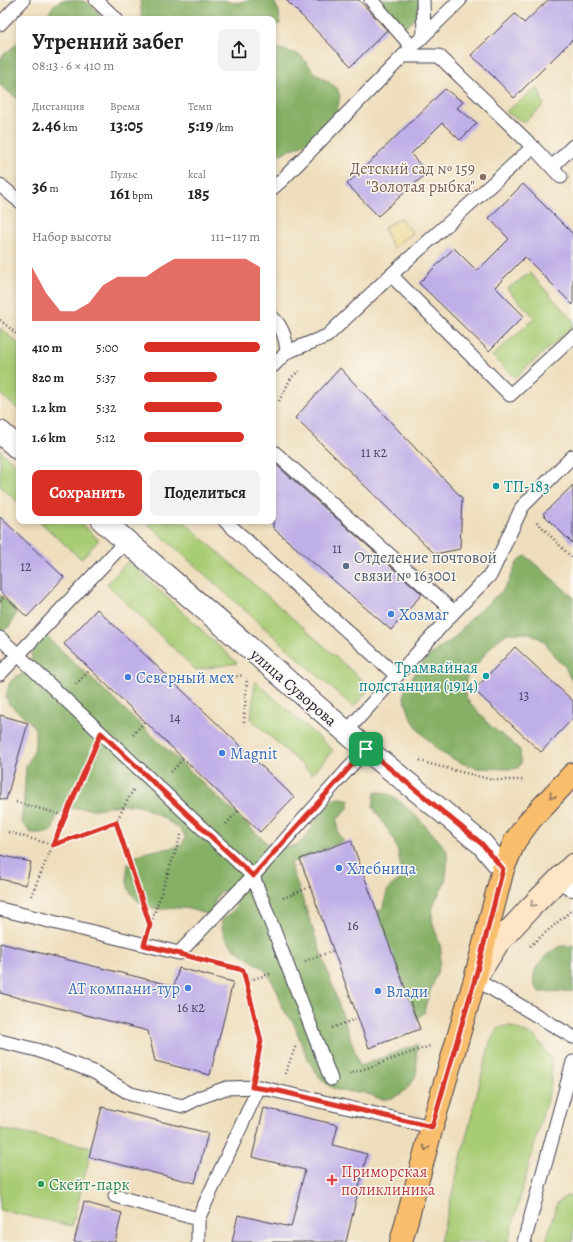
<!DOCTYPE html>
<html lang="ru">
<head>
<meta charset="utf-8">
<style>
	body { margin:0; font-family:Alegreya,serif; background:#f2f2f2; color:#222; height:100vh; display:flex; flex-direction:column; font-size:15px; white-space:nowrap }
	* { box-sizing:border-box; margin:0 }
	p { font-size:13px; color:#767676 }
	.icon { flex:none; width:22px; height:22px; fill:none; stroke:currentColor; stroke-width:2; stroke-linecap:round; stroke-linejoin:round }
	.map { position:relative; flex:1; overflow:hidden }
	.side { position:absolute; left:16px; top:16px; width:260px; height:508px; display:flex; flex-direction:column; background:#fff; border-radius:8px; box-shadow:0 2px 6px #0003 }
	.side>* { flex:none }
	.pin { position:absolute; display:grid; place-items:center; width:34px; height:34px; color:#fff; margin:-17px; border-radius:8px; box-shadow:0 2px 6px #0006 }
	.round { display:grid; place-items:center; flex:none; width:42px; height:42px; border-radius:8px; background:#f2f2f2 }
	.summary { display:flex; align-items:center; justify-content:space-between; height:68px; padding:0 16px }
	h1 { font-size:22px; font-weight:700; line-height:30px }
	.metrics { display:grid; grid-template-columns:repeat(3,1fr); gap:6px; height:68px; padding:4px 16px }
	.metrics div { display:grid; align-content:center }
	.metrics b { font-size:17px; font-weight:700 }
	.metrics small { font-size:11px; font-weight:400 }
	.metrics p { font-size:11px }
	.chart { height:112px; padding:8px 16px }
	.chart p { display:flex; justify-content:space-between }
	.chart svg { width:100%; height:72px; margin-top:4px; fill:#d93025; opacity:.7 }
	.cta { display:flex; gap:8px; margin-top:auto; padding:8px 16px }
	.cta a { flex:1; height:46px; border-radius:8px; background:#d93025; color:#fff; font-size:16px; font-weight:700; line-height:46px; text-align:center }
	.cta a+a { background:#f2f2f2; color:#222 }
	ul { padding:0 16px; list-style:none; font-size:13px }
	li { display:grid; grid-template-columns:64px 48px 1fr; align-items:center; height:30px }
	li i { height:10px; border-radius:5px; background:#d93025 }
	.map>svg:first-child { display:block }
</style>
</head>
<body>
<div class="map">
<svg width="573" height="1242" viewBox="0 0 573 1242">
	<rect width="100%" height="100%" fill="#fbf7ec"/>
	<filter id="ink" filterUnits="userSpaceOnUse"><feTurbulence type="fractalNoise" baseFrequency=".025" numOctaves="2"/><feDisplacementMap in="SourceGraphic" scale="8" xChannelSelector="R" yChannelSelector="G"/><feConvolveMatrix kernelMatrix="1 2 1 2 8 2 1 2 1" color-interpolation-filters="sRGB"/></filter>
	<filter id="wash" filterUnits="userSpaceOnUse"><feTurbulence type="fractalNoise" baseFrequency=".012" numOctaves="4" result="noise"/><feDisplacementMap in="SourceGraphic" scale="16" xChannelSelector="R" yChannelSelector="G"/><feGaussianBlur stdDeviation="0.9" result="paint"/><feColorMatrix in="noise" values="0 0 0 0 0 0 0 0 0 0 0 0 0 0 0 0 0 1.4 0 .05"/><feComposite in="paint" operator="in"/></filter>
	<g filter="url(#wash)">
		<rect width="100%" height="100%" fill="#eedebd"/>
		<!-- green -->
		<g fill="#a8cc75" stroke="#657758">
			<polygon points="538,88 544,105 524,122 505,112"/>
			<polygon points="530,273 573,320 573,326 515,378 492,356 535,318 507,289"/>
			<polygon points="0,328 19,344 19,410 0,394"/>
			<polygon points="0,450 19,468 19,503 0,486"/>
			<polygon points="39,521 78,521 99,540 81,559"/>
			<polygon points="145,521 183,521 371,688 353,707"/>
			<polygon points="128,561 237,663 196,670 107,584"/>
			<polygon points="255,681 333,750 312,774 251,719"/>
			<polygon points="510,1026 536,1037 551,1059 551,1084 508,1242 440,1242 490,1042 498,1027"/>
			<polygon points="0,1129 92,1147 72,1226 0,1210"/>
			<polygon points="568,1195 573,1196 573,1242 546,1242 557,1203"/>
		</g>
		<!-- forest -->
		<g fill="#86b066" stroke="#546950">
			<path d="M63 0C86 0 89 0 103 19H44L55 4Z"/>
			<path d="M140 0H225C235 6 244 0 254 0 260 0 267 0 273 0L279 11 280 24 273 27V19H142Z"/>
			<path d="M372 0H419C419 14 413 26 399 27Z"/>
			<polygon points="19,42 19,100 0,85 0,61 3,55"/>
			<polygon points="273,47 295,53 302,57 314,72 337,88 340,96 337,112 330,125 302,145 280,154 273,151"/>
			<path d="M526 556 573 597V681L569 676 565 666 556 659 544 641 530 633H507L497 641 488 650 466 679C462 700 468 700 480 714 484 719 488 724 493 728 502 736 512 741 520 750L521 763 518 768 513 769 478 768 461 763 440 752 421 733 411 718 404 698V693L408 683 426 659 435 651 453 639 473 616 501 592 508 583 516 564 520 559Z"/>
			<polygon points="0,595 13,607 16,614 10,626 0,632"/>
			<path d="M45 635 268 844C277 846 287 849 296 845 314 836 318 800 340 798 343 798 347 799 349 800L348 808 337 820C337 829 338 835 344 841L290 863 360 1066 418 1044C415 1053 418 1064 416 1074 413 1086 398 1099 385 1099 379 1100 374 1096 368 1094 356 1090 344 1094 333 1088 311 1077 302 1043 293 1022 290 1017 285 1013 282 1007 279 1002 280 998 278 993 277 988 269 977 266 972 262 966 260 967 255 963 239 951 220 943 222 920L234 910 237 902 234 896 228 891H221L216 898 210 915C201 913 192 909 183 908 175 907 166 910 158 909 143 907 127 896 127 880 127 872 126 864 132 859 145 848 167 851 182 845L185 838C183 829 178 828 171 823 154 812 141 803 120 805 112 806 104 808 96 809 84 809 70 806 60 813 55 817 54 824 53 830L46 833H31L21 822 24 798 26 766 34 751 35 744V729L31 723 9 704 6 697 10 682 17 676 32 670C33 663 30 653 33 647 35 643 41 638 45 635Z"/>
			<path d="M375 792C381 792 386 792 392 796 401 800 445 844 447 852 448 855 447 859 447 861 447 870 447 880 442 888 438 896 433 903 432 913 431 928 441 939 441 951 441 973 427 992 424 1013L417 1018 377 920V913L383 907 387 892 391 886 398 881 402 874 398 852 393 838 373 807Z"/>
			<path d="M562 946H573V991L540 992C522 976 546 951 562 946Z"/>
		</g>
		<!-- sand -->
		<polygon fill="#eeda9e" stroke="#887e6c" points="400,218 413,233 393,248 384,228"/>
		<g id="blocks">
			<!-- building -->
			<g fill="#bfafe8">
				<polygon points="286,0 359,0 387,30 351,66"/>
				<polygon points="548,0 573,0 573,39 514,98 491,74 471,55 515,14 524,23"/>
				<polygon points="445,89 463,102 457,108 477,123 460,140 442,123 411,154 427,173 378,216 347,184"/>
				<polygon points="523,184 573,234 573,305 525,257 495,287 524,316 489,351 419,283 454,248 477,271 509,239 489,218"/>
				<polygon points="340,368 462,498 460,549 435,554 295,418"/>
				<polygon points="273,462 422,594 391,630 273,528"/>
				<polygon points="573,485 573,544 543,514"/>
				<polygon points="0,517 64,577 27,617 0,591"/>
				<polygon points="97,609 294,797 260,832 64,644"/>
				<polygon points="515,647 573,701 573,718 541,752 474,690"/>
				<polygon points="0,715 28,723 6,800 0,799"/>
				<polygon points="351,840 420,1029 369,1048 300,859"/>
				<polygon points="0,855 31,862 26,885 0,879"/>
				<polygon points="0,943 174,986 179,968 233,982 210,1075 155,1061 148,1031 0,993"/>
				<polygon points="102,1107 208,1133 195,1183 89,1157"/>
				<polygon points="264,1108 338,1125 333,1145 367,1154 346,1242 232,1242 238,1215 291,1227 305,1170 252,1157"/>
				<polygon points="84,1202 122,1213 115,1242 74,1242"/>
			</g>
		</g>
	</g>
	<g filter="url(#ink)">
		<use href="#blocks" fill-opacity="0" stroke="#413e4e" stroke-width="1"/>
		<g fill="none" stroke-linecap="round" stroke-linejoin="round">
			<!-- lane casing -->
			<g stroke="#413e4e" stroke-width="15">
				<g id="lane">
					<polyline points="96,0 116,19"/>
					<polyline points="371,0 412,47"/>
					<polyline points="423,0 424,35"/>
					<polyline points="0,24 23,0"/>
					<polyline points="403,56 439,56 533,147 561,177"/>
					<polyline points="552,167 573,146"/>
					<polyline points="0,185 19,201"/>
					<polyline points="273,188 282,180 403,56 460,0"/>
					<polyline points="391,275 510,395 573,337"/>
					<path d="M273 318C283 327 286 339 287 352L273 366"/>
					<polyline points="287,352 327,336 391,275 533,147"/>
					<polyline points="273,451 454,612"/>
					<polyline points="225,521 397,676"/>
					<polyline points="0,638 253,876 331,1079"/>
					<polyline points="0,674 126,541"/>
					<polyline points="346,732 454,612 491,574 522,507 573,456"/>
					<polyline points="0,909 179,953 253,876 366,749"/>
					<polyline points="475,979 573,1037"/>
					<polyline points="0,1041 37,1050 94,1072 131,1094 183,1106 201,1097 226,1088 259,1087 432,1127"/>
					<polyline points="115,1196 198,1219 198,1242"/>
					<polyline points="198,1219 259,1087"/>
					<polyline points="524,1242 573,1062"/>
				</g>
			</g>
			<!-- street casing -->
			<g stroke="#413e4e" stroke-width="24">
				<g id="street">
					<polyline points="0,432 19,449"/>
					<polyline points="103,521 366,749 482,844 503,869"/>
					<polyline points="561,877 573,885"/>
				</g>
			</g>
			<!-- secondary casing -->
			<g stroke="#413e4e" stroke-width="24">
				<polyline id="secondary" points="478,975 498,943 529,909 573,865"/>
			</g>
			<!-- primary casing -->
			<g stroke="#413e4e" stroke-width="24">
				<polyline id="primary" points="401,1242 432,1127 475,979 503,869 515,841 531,819 573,774"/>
			</g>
			<!-- path -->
			<g stroke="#413e4e" stroke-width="2.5" stroke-dasharray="1 3" stroke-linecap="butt">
				<polyline points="0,320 19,336"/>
				<polyline points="279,401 291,378 301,369"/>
				<polyline points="537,522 573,559"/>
				<polyline points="0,601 5,596"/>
				<polyline points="201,682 244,675"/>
				<polyline points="76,684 90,670"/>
				<polyline points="244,722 247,678"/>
				<polyline points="133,735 144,722"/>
				<polyline points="420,760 426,763 493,780 525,780"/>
				<polyline points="171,772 183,759"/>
				<polyline points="133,790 116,822 150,925"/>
				<polyline points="16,802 66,816"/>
				<polyline points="226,824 238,811"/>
				<polyline points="8,832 53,845 116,822"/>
				<polyline points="31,896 93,752"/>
				<polyline points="283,898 310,887"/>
				<polyline points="151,923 181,835"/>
				<polyline points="530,946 573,909"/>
				<polyline points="202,959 243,970 261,1041 256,1067"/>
				<polyline points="305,961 333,951"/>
				<polyline points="246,981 270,974"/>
				<polyline points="332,1028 358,1018"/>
				<polyline points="285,1074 296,1045"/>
				<polyline points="349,1074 430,1046"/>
			</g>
			<!-- lane -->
			<use href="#lane" stroke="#fff" stroke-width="13"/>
			<!-- street -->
			<use href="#street" stroke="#fff" stroke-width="22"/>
			<!-- secondary -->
			<use href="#secondary" stroke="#fde5c5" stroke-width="22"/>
			<!-- primary -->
			<use href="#primary" stroke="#f9be6d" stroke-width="22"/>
		</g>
		<!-- one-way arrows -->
		<defs><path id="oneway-chevron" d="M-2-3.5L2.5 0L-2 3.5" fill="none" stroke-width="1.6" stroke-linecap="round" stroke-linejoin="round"/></defs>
		<g stroke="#8e7054">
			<use href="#oneway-chevron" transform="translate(552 796) rotate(132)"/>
			<use href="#oneway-chevron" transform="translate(426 1148) rotate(105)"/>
		</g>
		<use stroke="#9a8d87" href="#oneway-chevron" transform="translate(533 904) rotate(136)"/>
	</g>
	<g fill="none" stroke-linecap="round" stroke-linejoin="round" filter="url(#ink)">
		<!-- route casing -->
		<g stroke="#fff" stroke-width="8">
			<polygon id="route" points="101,733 253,876 366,749 482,844 503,869 475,979 432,1127 279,1091 252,1087 261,1041 243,970 144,945 150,925 116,822 53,845"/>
		</g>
		<!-- route -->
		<use href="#route" stroke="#d93025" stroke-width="5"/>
	</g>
	<!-- markers -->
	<circle fill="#8d6e63" stroke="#fbf7ec" stroke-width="1.5" cx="483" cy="177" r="4"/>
	<g fill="#0f9aa8" stroke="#fbf7ec" stroke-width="1.5">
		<circle cx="496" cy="486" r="4"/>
		<circle cx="486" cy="676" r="4"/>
	</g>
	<circle fill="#5c6f8a" stroke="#fbf7ec" stroke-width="1.5" cx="346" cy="566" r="4"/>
	<g fill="#3f7fe0" stroke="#fbf7ec" stroke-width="1.5">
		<circle cx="391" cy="614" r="4"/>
		<circle cx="128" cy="677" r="4"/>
		<circle cx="222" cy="753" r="4"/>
		<circle cx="339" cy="868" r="4"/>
		<circle cx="188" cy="988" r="4"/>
		<circle cx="378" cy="991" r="4"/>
	</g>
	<path fill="#e0444e" stroke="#fbf7ec" stroke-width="1.5" d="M330 1174h4v4h4v4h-4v4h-4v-4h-4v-4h4z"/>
	<circle fill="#2e9e5b" stroke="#fbf7ec" stroke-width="1.5" cx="41" cy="1184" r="4"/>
	<g text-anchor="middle" stroke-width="3" stroke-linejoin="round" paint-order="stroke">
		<!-- number labels -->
		<g font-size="14" fill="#494566">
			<text x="374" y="457">11 к2</text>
			<text x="337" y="553">11</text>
			<text x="26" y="571">12</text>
			<text x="524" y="700">13</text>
			<text x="175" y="722">14</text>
			<text x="353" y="930">16</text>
			<text x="191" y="1012">16 к2</text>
		</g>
		<!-- education labels -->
		<g font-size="16" fill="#785e54" stroke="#fbf7ec" text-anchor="end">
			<text x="475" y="174">Детский сад № 159<tspan x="475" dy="18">"Золотая рыбка"</tspan></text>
		</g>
		<!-- culture labels -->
		<g font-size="16" fill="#0d838f" stroke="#fbf7ec" text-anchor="start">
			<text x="504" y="492">ТП-183</text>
			<text x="478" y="673" text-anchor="end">Трамвайная<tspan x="478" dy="18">подстанция (1914)</tspan></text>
		</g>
		<!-- service labels -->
		<g font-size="16" fill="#4e5e75" stroke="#fbf7ec" text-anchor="start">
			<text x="354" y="563">Отделение почтовой<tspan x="354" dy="18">связи № 163001</tspan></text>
		</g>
		<!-- shop labels -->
		<g font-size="16" fill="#366cbe" stroke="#fbf7ec" text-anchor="start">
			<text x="399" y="620">Хозмаг</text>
			<text x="136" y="683">Северный мех</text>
			<text x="230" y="759">Magnit</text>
			<text x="347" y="874">Хлебница</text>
			<text x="180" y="994" text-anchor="end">АТ компани-тур</text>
			<text x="386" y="997">Влади</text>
		</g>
		<!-- street labels -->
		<g font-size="16" fill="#22223b" stroke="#fbf7ec">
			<text transform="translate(294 687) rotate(41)" y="6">улица Суворова</text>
		</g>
		<!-- health labels -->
		<g font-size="16" fill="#be3a42" stroke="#fbf7ec" text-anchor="start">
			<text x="341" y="1177">Приморская<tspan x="341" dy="18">поликлиника</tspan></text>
		</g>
		<!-- leisure labels -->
		<g font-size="16" fill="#27864d" stroke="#fbf7ec" text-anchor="start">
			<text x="49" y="1190">Скейт-парк</text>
		</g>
	</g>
</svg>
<div class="pin" style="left:366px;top:749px;background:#1e9e55"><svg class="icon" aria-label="arrive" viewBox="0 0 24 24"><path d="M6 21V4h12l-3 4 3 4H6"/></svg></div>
<section class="side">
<div class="summary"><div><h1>Утренний забег</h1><p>08:13 · 6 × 410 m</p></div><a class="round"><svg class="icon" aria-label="share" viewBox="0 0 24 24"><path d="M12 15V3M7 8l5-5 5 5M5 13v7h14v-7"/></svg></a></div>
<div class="metrics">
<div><p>Дистанция</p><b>2.46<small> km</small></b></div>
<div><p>Время</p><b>13:05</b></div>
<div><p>Темп</p><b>5:19<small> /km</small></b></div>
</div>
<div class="metrics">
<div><b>36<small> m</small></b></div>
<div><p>Пульс</p><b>161<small> bpm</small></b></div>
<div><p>kcal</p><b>185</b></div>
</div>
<div class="chart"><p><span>Набор высоты</span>111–117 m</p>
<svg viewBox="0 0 160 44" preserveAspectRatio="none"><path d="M0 44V11L10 27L20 38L30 38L40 33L50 22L60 17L70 17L80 17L90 11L100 6L110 6L120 6L130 6L140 6L150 6L160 11V44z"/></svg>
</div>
<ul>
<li><b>410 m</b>5:00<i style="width:100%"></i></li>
<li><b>820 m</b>5:37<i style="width:63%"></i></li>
<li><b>1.2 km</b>5:32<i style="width:67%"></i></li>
<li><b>1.6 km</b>5:12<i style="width:86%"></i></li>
</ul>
<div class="cta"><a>Сохранить</a><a>Поделиться</a></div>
</section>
</div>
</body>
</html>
